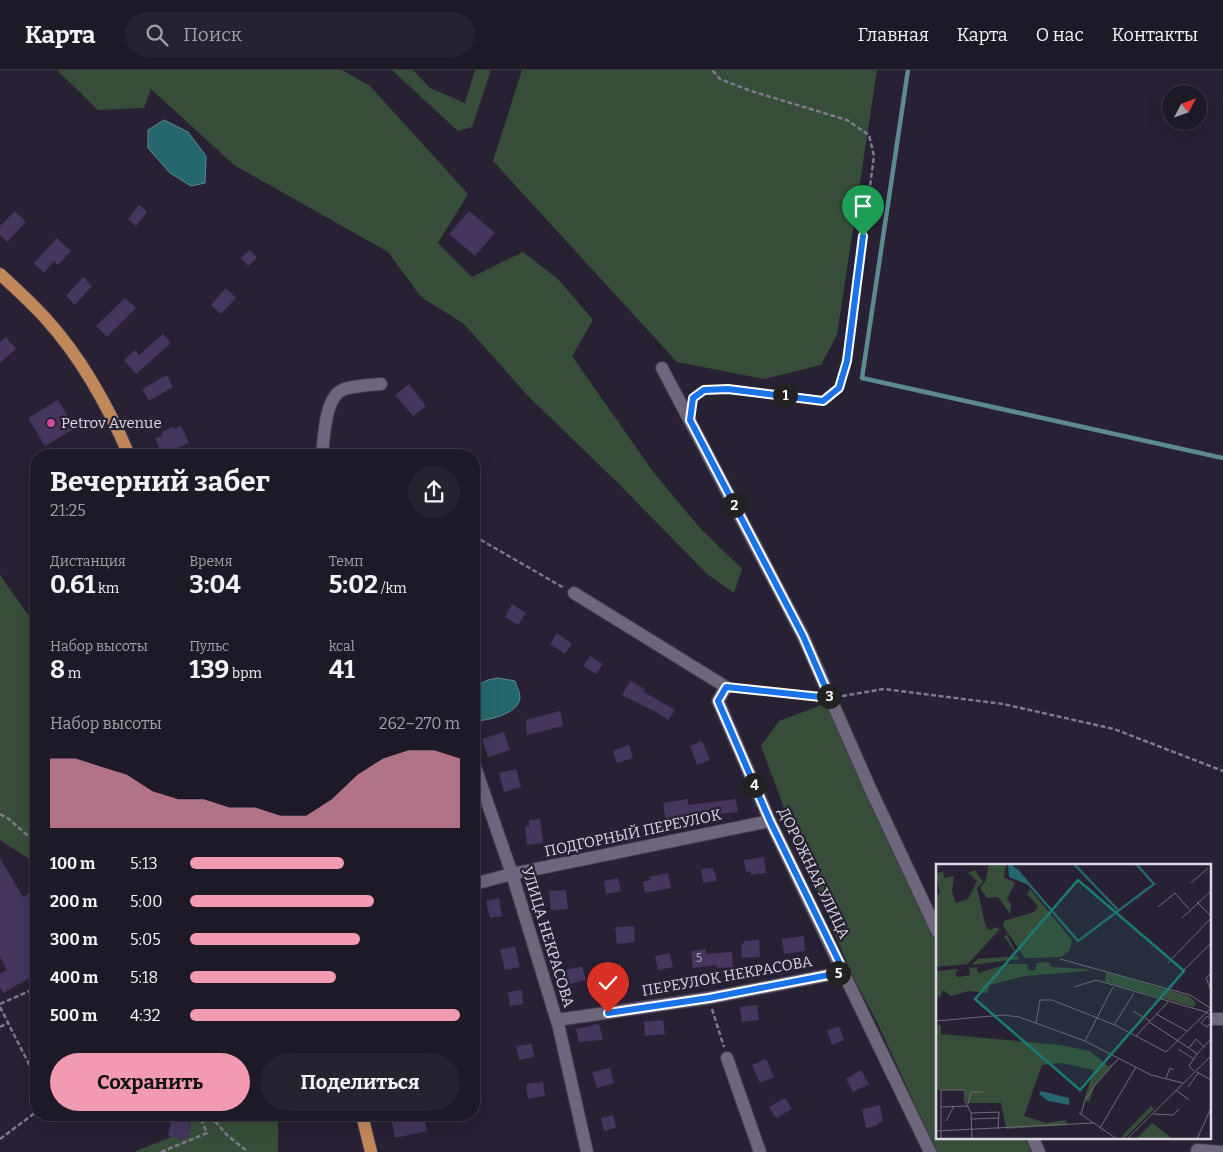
<!DOCTYPE html>
<html lang="ru">
<head>
<meta charset="utf-8">
<style>
	body { margin:0; font-family:Bitter,serif; background:#26222f; color:#f1f3f6; height:100vh; display:flex; flex-direction:column; font-size:19px; white-space:nowrap }
	* { box-sizing:border-box; margin:0 }
	p { font-size:16px; color:#a1a0a7 }
	.icon { flex:none; width:28px; height:28px; fill:none; stroke:currentColor; stroke-width:2; stroke-linecap:round; stroke-linejoin:round }
	.map { position:relative; flex:1; overflow:hidden }
	.details { position:absolute; left:30px; top:379px; width:450px; height:672px; display:flex; flex-direction:column; background:#1e1927; border-radius:20px; box-shadow:0 5px 20px #0002,0 0 0 1px #3c3844 }
	.details>* { flex:none }
	.needle { width:32px; rotate:49deg }
	.fabs { position:absolute; left:1162px; top:15px; display:grid; gap:10px }
	.fabs a { display:grid; place-items:center; width:45px; height:45px; border-radius:50%; background:#1e1927; box-shadow:0 5px 20px #0002,0 0 0 1px #3c3844; font-size:25px }
	.pin { position:absolute; display:grid; place-items:center; width:42px; height:42px; color:#fff; margin:-51px -21px; border-radius:50% 50% 50% 0; rotate:-45deg; box-shadow:0 0 5px #0007 }
	.pin .icon { rotate:45deg }
	.km { position:absolute; width:25px; height:25px; margin:-12px; border-radius:50%; background:#222; color:#fff; font-size:14px; line-height:25px; text-align:center }
	.round { display:grid; place-items:center; flex:none; width:52px; height:52px; border-radius:26px; background:#26222f }
	.head { display:flex; align-items:center; justify-content:space-between; height:85px; padding:0 20px }
	h1 { font-size:28px; font-weight:700; line-height:38px }
	.figures { display:grid; grid-template-columns:repeat(3,1fr); gap:8px; height:85px; padding:5px 20px }
	.figures div { display:grid; align-content:center }
	.figures b { font-size:25px; font-weight:700 }
	.figures small { font-size:14px; font-weight:400 }
	.figures p { font-size:14px }
	.chart { height:140px; padding:10px 20px }
	.chart p { display:flex; justify-content:space-between }
	.chart svg { width:100%; height:90px; margin-top:5px; fill:#f19ab2; opacity:.7 }
	.action { display:flex; gap:10px; margin-top:auto; padding:10px 20px }
	.action a { flex:1; height:58px; border-radius:30px; background:#f19ab2; color:#111; font-size:20px; font-weight:700; line-height:58px; text-align:center }
	.action a+a { background:#26222f; color:#f1f3f6 }
	ul { padding:0 20px; list-style:none; font-size:16px }
	li { display:grid; grid-template-columns:80px 60px 1fr; align-items:center; height:38px }
	li i { height:12px; border-radius:6px; background:#f19ab2 }
	header { display:flex; align-items:center; gap:30px; box-sizing:border-box; height:70px; padding:0 25px; background:#1e1927; border-bottom:1px solid #3c3844 }
	header strong { font-size:24px }
	nav { display:flex; gap:28px; margin-inline-start:auto; font-size:18px }
	.search { width:350px; height:45px; background:#26222f; display:flex; align-items:center; gap:12px; box-sizing:border-box; padding:0 18px; border-radius:28px; color:#a1a0a7; font-size:19px }
	.map>svg:first-child { display:block }
</style>
</head>
<body>
<header>
<strong>Карта</strong>
<div class="search"><svg class="icon" aria-label="search" viewBox="0 0 24 24"><circle cx="10" cy="10" r="6"/><path d="M15 15l6 6"/></svg>Поиск</div>
<nav><a>Главная</a><a>Карта</a><a>О нас</a><a>Контакты</a></nav>
</header>
<div class="map">
<svg width="1223" height="1082" viewBox="0 0 1223 1082">
	<rect width="100%" height="100%" fill="#282134"/>
	<!-- green -->
	<g fill="#364e39">
		<polygon points="57,0 342,0 370,16 468,124 438,173 472,207 523,182 558,209 593,250 572,286 654,403 700,458 742,499 734,523 707,504 619,414 528,326 464,254 421,227 388,182 234,95 151,19 144,38 98,40"/>
		<polygon points="392,0 413,0 430,18 465,33 475,0 491,0 472,57 458,61"/>
		<polygon points="522,0 877,0 837,265 821,295 764,309 677,292 493,91"/>
		<polygon points="0,505 36,556 36,797 29,789 0,770"/>
		<polygon points="824,634 833,646 937,874 937,1068 1025,1068 1031,1082 937,1082 876,950 852,905 790,754 761,676 779,651"/>
		<path d="M173 1045H278V1082H134L173 1066 180 1070C189 1068 193 1061 189 1053L183 1049 176 1050Z"/>
	</g>
	<!-- water -->
	<g fill="#24686d" stroke="#5b8a91">
		<polygon points="164,50 188,62 206,86 205,113 191,116 170,103 148,78 148,60"/>
		<path d="M498 608 515 611C516 616 520 622 520 627 520 644 486 651 474 651V617L488 610Z"/>
	</g>
	<g fill="none" stroke-linecap="round" stroke-linejoin="round">
		<!-- stream -->
		<polyline stroke="#5b8a91" stroke-width="4.5" points="908,0 862,308 1223,388"/>
	</g>
	<!-- building -->
	<g fill="#44365d">
		<polygon points="139,135 147,142 136,156 128,149"/>
		<polygon points="15,141 26,152 7,172 0,165 0,156"/>
		<polygon points="469,141 495,163 475,186 449,164"/>
		<polygon points="57,168 71,181 58,195 54,191 44,203 34,193"/>
		<polygon points="250,180 257,188 248,196 241,188"/>
		<polygon points="83,207 92,216 75,235 66,226"/>
		<polygon points="226,218 236,228 221,244 211,235"/>
		<polygon points="125,228 136,238 107,267 96,256"/>
		<polygon points="163,264 171,273 136,304 124,290 135,280 139,285"/>
		<polygon points="6,267 16,279 0,293 0,272"/>
		<polygon points="167,305 173,317 149,331 142,319"/>
		<polygon points="409,314 426,336 413,346 395,325"/>
		<polygon points="58,330 75,358 45,376 28,348"/>
		<polygon points="181,356 189,373 163,385 155,369 163,365 162,362 173,357 174,359"/>
		<polygon points="512,534 526,543 518,555 505,547"/>
		<polygon points="557,563 572,574 565,584 550,574"/>
		<polygon points="590,586 603,594 596,604 583,596"/>
		<polygon points="630,611 645,619 644,622 675,640 668,650 656,642 622,625"/>
		<polygon points="560,641 563,656 527,665 526,650"/>
		<polygon points="504,662 510,680 488,687 482,669"/>
		<polygon points="702,671 710,690 697,695 690,676"/>
		<polygon points="629,675 633,688 617,693 613,681"/>
		<polygon points="516,699 521,717 504,722 499,703"/>
		<polygon points="688,729 688,735 736,729 738,742 682,748 666,752 663,733"/>
		<polygon points="540,749 543,773 527,775 525,756 529,756 529,750"/>
		<polygon points="764,787 766,803 751,805 750,801 746,802 744,790"/>
		<polygon points="0,788 23,827 36,819 36,904 3,923 0,917 0,904 7,900 0,887"/>
		<polygon points="713,798 717,811 703,813 701,799"/>
		<polygon points="668,803 671,818 645,823 643,812 650,810 649,807"/>
		<polygon points="618,808 621,821 606,824 604,811"/>
		<polygon points="566,820 568,839 551,840 549,821"/>
		<polygon points="499,828 502,846 490,848 486,831"/>
		<polygon points="634,856 635,872 617,874 615,857"/>
		<polygon points="804,866 805,881 784,884 782,869"/>
		<polygon points="759,870 760,887 742,888 741,874 744,873 744,871"/>
		<polygon points="515,876 520,897 505,900 500,880"/>
		<polygon points="706,879 706,884 732,882 733,897 717,898 716,895 693,898 691,881"/>
		<polygon points="670,883 673,897 658,900 655,886"/>
		<polygon points="621,894 623,908 608,909 607,895"/>
		<polygon points="582,896 586,910 569,914 566,900"/>
		<polygon points="522,920 523,934 510,936 508,922"/>
		<polygon points="757,935 759,950 742,952 740,937"/>
		<polygon points="663,950 665,964 645,966 644,952"/>
		<polygon points="599,954 603,970 579,972 576,959"/>
		<polygon points="839,956 844,970 832,975 827,961"/>
		<polygon points="532,974 534,987 519,990 516,976"/>
		<polygon points="766,989 774,1007 760,1013 752,995"/>
		<polygon points="610,998 614,1013 597,1018 592,1002"/>
		<polygon points="861,1000 869,1014 853,1022 846,1009"/>
		<polygon points="543,1012 545,1026 528,1029 526,1014"/>
		<polygon points="785,1028 792,1039 776,1048 769,1037"/>
		<polygon points="880,1035 883,1052 878,1053 878,1055 866,1058 862,1039"/>
		<polygon points="424,1045 427,1061 395,1068 392,1052"/>
		<polygon points="613,1045 616,1058 604,1061 601,1048"/>
		<polygon points="172,1049 183,1049 189,1053 191,1061 188,1067 180,1070 168,1065"/>
	</g>
	<g fill="none" stroke-linecap="round" stroke-linejoin="round">
		<!-- minor casing -->
		<g stroke="#423c4b" stroke-width="14">
			<g id="minor">
				<polyline points="662,298 803,566 870,718 937,861"/>
				<path d="M322 385C324 368 325 332 339 322 346 316 371 315 381 314"/>
				<polyline points="574,523 726,617 718,631 770,751 930,1082"/>
				<polyline points="474,694 512,804 559,958 587,1082"/>
				<polyline points="474,814 512,804 770,751"/>
				<polyline points="1209,949 1223,949"/>
				<polyline points="557,950 709,928 844,902"/>
				<polyline points="727,988 760,1082"/>
				<polyline points="1033,1068 1039,1082"/>
				<polyline points="1197,1080 1223,1082"/>
			</g>
		</g>
		<!-- major casing -->
		<g stroke="#423c4b" stroke-width="14">
			<g id="major">
				<path d="M0 204C16 219 33 234 47 250 83 290 108 336 129 385"/>
				<polyline points="362,1045 371,1082"/>
			</g>
		</g>
		<!-- path -->
		<g stroke="#7f7a8a" stroke-width="2.5" stroke-dasharray="5 2.5" stroke-linecap="butt">
			<polyline points="693,329 704,320 728,319 823,331 839,318 847,291 874,86 869,65 847,50 751,21 720,9 712,0"/>
			<polyline points="474,466 564,518"/>
			<polyline points="738,619 814,626"/>
			<polyline points="842,626 884,619 1003,634 1114,659 1223,701"/>
			<polyline points="0,744 9,749 36,773"/>
			<polyline points="0,934 36,918"/>
			<polyline points="0,937 36,1008"/>
			<polyline points="712,939 724,977"/>
			<polyline points="0,957 8,953"/>
			<polyline points="201,1049 213,1049 227,1065 248,1082"/>
			<polyline points="0,1069 36,1042"/>
			<polyline points="161,1082 207,1063 199,1045"/>
		</g>
		<!-- minor -->
		<use href="#minor" stroke="#6d667c" stroke-width="12"/>
		<!-- major -->
		<use href="#major" stroke="#c2885a" stroke-width="12"/>
	</g>
	<g fill="none" stroke-linecap="round" stroke-linejoin="round">
		<!-- route casing -->
		<g stroke="#fff" stroke-width="10">
			<polyline id="route" points="608,943 709,928 844,902 770,751 718,631 726,617 830,628 803,566 690,350 693,328 704,320 728,319 823,331 839,318 847,291 863,166"/>
		</g>
		<!-- route -->
		<use href="#route" stroke="#1a73e8" stroke-width="6"/>
	</g>
	<!-- markers -->
	<circle fill="#d1479c" stroke="#282134" stroke-width="2" cx="51" cy="353" r="5"/>
	<g text-anchor="middle" stroke-width="4.5" stroke-linejoin="round" paint-order="stroke">
		<!-- number labels -->
		<g font-size="12" fill="#b6b0c3">
			<text x="699" y="892">5</text>
		</g>
		<!-- poi labels -->
		<g font-size="15" fill="#dcd9e5" stroke="#282134" text-anchor="start">
			<text x="61" y="358">Petrov Avenue</text>
		</g>
		<!-- street labels -->
		<g font-size="15" fill="#dcd9e5" stroke="#282134">
			<text transform="translate(633 763) rotate(-12)" y="5">ПОДГОРНЫЙ ПЕРЕУЛОК</text>
			<text transform="translate(814 803) rotate(64)" y="5">ДОРОЖНАЯ УЛИЦА</text>
			<text transform="translate(548 867) rotate(73)" y="5">УЛИЦА НЕКРАСОВА</text>
			<text transform="translate(727 906) rotate(-10)" y="5">ПЕРЕУЛОК НЕКРАСОВА</text>
		</g>
	</g>
	<!-- overview -->
	<g transform="translate(936 794)">
		<rect width="275" height="275" fill="#282134"/>
		<path d="M53 0H70L68 13 79 19 71 35 75 40 74 50 62 33 51 34 44 24 49 18ZM39 6 47 18 41 24 49 60 53 66 62 63 63 66 32 100 0 103V31L4 29 0 10 7 7 8 14 18 12 16 27 20 39 32 35 41 17 32 9ZM94 25 136 76 134 86 125 93 89 94 67 62 68 57 98 48 102 42 91 30ZM71 71 83 95 35 101 42 95 81 92 68 72ZM113 98 115 103 150 105 152 107 89 112 54 121 51 129 33 127 15 132 7 126 4 133 0 132V107L22 105 19 111 23 113 34 111 33 104 41 103 42 109 72 100H91L93 107 99 106 101 99ZM170 108 253 132 260 139 258 143 169 118ZM0 161H5V170L124 181 154 187 172 202 178 199 159 221 153 238 148 236 158 206 126 199 106 201 88 252 111 259 130 256 131 261 70 265 65 239H31L29 226H0ZM215 242 218 245 188 275 186 272ZM216 259 237 275H200Z" fill="#364e39"/>
		<path d="M72 0H76L95 22 73 13ZM105 227 133 234V241L112 237 103 230Z" fill="#24686d"/>
		<path fill="none" stroke="#24686d" stroke-width="2.5" d="M138 0 182 46M80 5 142 77 218 20 200 0"/>
		<path fill="none" stroke="#706b7b" stroke-width="1" d="M255 19 272 4M261 38 275 52M222 43 239 29 253 45M246 54 275 27M124 95 254 131 274 144M232 99 275 54M245 109 275 79M275 109 270 114 275 126M138 123 160 116 270 148 275 152M197 147 214 157M220 150 251 167M0 157 67 151 83 153 149 177 215 211 247 219M213 158 253 184 260 175 268 183M100 159 104 136H116L179 161 230 188 275 144M273 160 271 163 265 159 271 152 275 155M178 161 198 129M200 172 232 138M149 177 177 123M253 184 261 190 275 175M242 185 258 195M258 207 253 202 261 190M261 208 275 216M230 214 234 204 238 206M252 223 262 209M240 226 253 236M32 240 35 228H47M5 243 32 242M35 249 63 248 62 265M143 249 181 275M145 250 149 236 159 221 182 195M218 250 237 251 243 245M35 255 62 254M10 257 18 242M164 264 200 203M0 267 157 259M5 275V226H29V237L35 249 36 275M191 275 275 192M261 275 275 244"/>
		<path fill="#197b74" fill-opacity="0.15" stroke="#197b74" stroke-width="2.5" d="M142 16 248 107 144 226 39 135Z"/>
		<rect width="275" height="275" fill="none" stroke="#dcd9e5" stroke-width="2.5"/>
	</g>
</svg>
<div class="fabs">
<a><svg class="needle" viewBox="-14 -14 28 28"><path d="M0-13l5 13h-10z" fill="#e53935"/><path d="M0 13l5-13h-10z" fill="#a1a0a7"/></svg></a>
</div>
<div class="pin" style="left:863px;top:166px;background:#1e9e55"><svg class="icon" aria-label="arrive" viewBox="0 0 24 24"><path d="M6 21V4h12l-3 4 3 4H6"/></svg></div>
<div class="pin" style="left:608px;top:943px;background:#d93025"><svg class="icon" aria-label="check" viewBox="0 0 24 24"><path d="M5 12l5 5 9-10"/></svg></div>
<b class="km" style="left:785px;top:325px">1</b>
<b class="km" style="left:734px;top:435px">2</b>
<b class="km" style="left:829px;top:626px">3</b>
<b class="km" style="left:754px;top:715px">4</b>
<b class="km" style="left:838px;top:903px">5</b>
<section class="details">
<div class="head"><div><h1>Вечерний забег</h1><p>21:25</p></div><a class="round"><svg class="icon" aria-label="share" viewBox="0 0 24 24"><path d="M12 15V3M7 8l5-5 5 5M5 13v7h14v-7"/></svg></a></div>
<div class="figures">
<div><p>Дистанция</p><b>0.61<small> km</small></b></div>
<div><p>Время</p><b>3:04</b></div>
<div><p>Темп</p><b>5:02<small> /km</small></b></div>
</div>
<div class="figures">
<div><p>Набор высоты</p><b>8<small> m</small></b></div>
<div><p>Пульс</p><b>139<small> bpm</small></b></div>
<div><p>kcal</p><b>41</b></div>
</div>
<div class="chart"><p><span>Набор высоты</span>262–270 m</p>
<svg viewBox="0 0 160 44" preserveAspectRatio="none"><path d="M0 44V10L10 10L20 14L30 18L40 26L50 30L60 30L70 34L80 34L90 38L100 38L110 30L120 18L130 10L140 6L150 6L160 10V44z"/></svg>
</div>
<ul>
<li><b>100 m</b>5:13<i style="width:57%"></i></li>
<li><b>200 m</b>5:00<i style="width:68%"></i></li>
<li><b>300 m</b>5:05<i style="width:63%"></i></li>
<li><b>400 m</b>5:18<i style="width:54%"></i></li>
<li><b>500 m</b>4:32<i style="width:100%"></i></li>
</ul>
<div class="action"><a>Сохранить</a><a>Поделиться</a></div>
</section>
</div>
</body>
</html>
